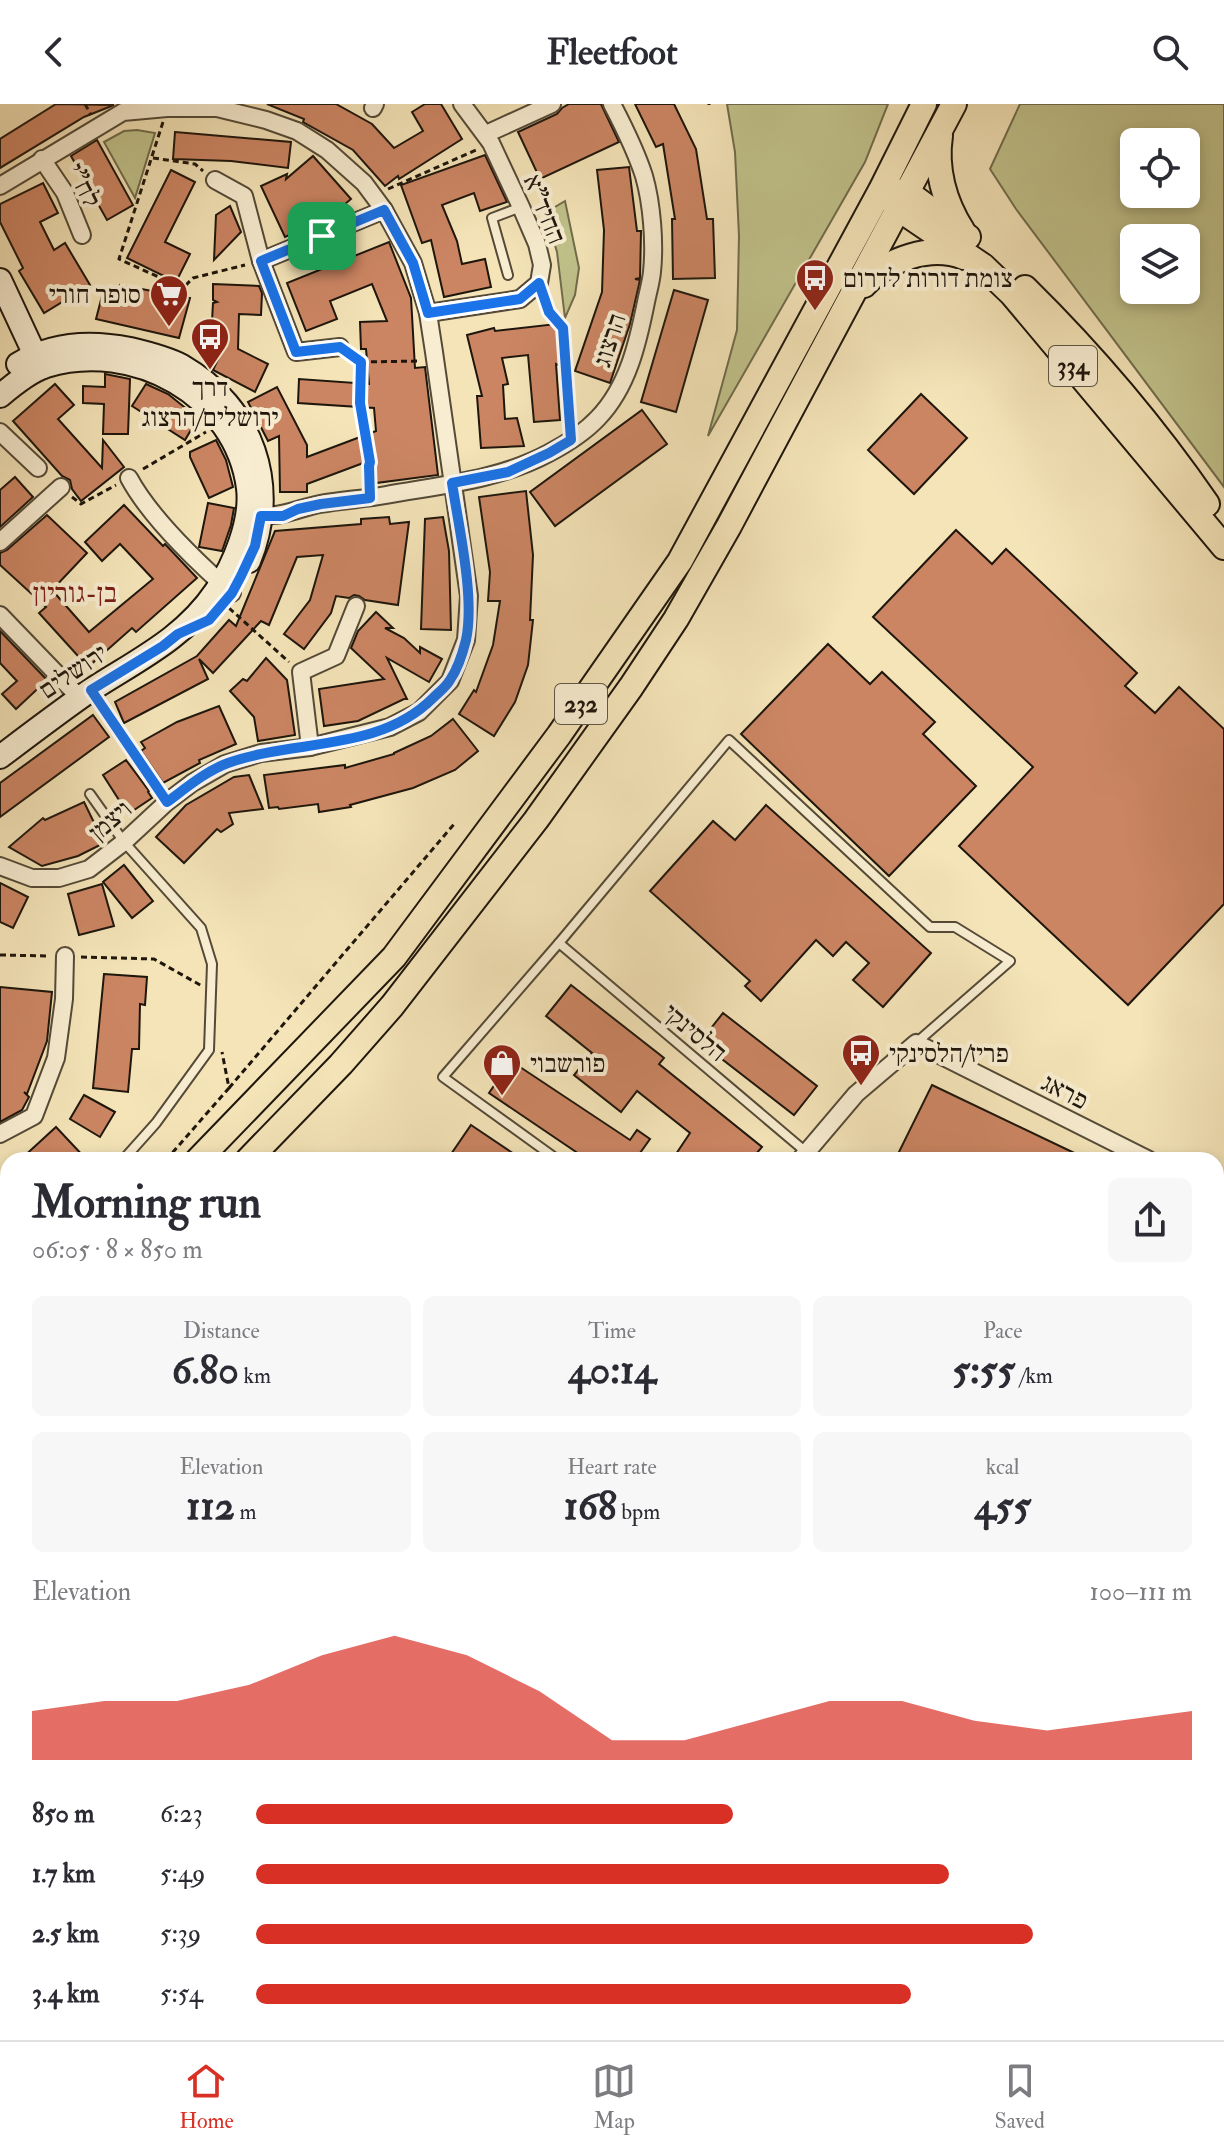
<!DOCTYPE html>
<html lang="en">
<head>
<meta charset="utf-8">
<style>
	body { margin:0; font-family:"IM FELL Double Pica","Frank Ruhl Libre",serif; background:#f7f7f7; color:#2b2b33; height:100vh; display:flex; flex-direction:column; font-size:30px; white-space:nowrap }
	* { box-sizing:border-box; margin:0 }
	p { font-size:26px; color:#7c7c81 }
	.icon { flex:none; width:44px; height:44px; fill:none; stroke:currentColor; stroke-width:2; stroke-linecap:round; stroke-linejoin:round }
	.map { position:relative; flex:1; overflow:hidden }
	.side { position:absolute; left:0px; top:1048px; width:1224px; height:888px; display:flex; flex-direction:column; background:#fff; border-radius:24px 24px 0 0; box-shadow:0 4px 12px #0003 }
	.side>* { flex:none }
	.controls { position:absolute; left:1120px; top:24px; display:grid; gap:16px }
	.controls a { display:grid; place-items:center; width:80px; height:80px; border-radius:12px; background:#fff; box-shadow:0 4px 12px #0003; font-size:40px }
	.pin { position:absolute; display:grid; place-items:center; width:68px; height:68px; color:#fff; margin:-34px; border-radius:16px; box-shadow:0 4px 12px #0006 }
	.round { display:grid; place-items:center; flex:none; width:84px; height:84px; border-radius:12px; background:#f7f7f7 }
	.headline { display:flex; align-items:center; justify-content:space-between; height:136px; padding:0 32px }
	h1 { font-size:44px; font-weight:800; line-height:60px }
	.figures { display:grid; grid-template-columns:repeat(3,1fr); gap:12px; height:136px; padding:8px 32px }
	.figures div { display:grid; align-content:center; border-radius:12px; background:#f7f7f7; text-align:center }
	.figures b { font-size:40px; font-weight:800 }
	.figures small { font-size:22px; font-weight:400 }
	.figures p { font-size:22px }
	.chart { height:224px; padding:16px 32px }
	.chart p { display:flex; justify-content:space-between }
	.chart svg { width:100%; height:144px; margin-top:8px; fill:#d93025; opacity:.7 }
	ul { padding:0 32px; list-style:none; font-size:26px }
	li { display:grid; grid-template-columns:128px 96px 1fr; align-items:center; height:60px }
	li i { height:20px; border-radius:10px; background:#d93025 }
	header { display:flex; justify-content:space-between; align-items:center; height:104px; padding:0 32px; background:#fff; font-size:36px; font-weight:800 }
	.menu { display:flex; justify-content:space-around; align-items:center; height:112px; border-top:2px solid #e1e1e2; background:#fff; font-size:22px; color:#7c7c81 }
	.menu a { display:grid; justify-items:center; gap:4px }
	.menu .selected { color:#d93025 }
	.map>svg:first-child { display:block }
</style>
</head>
<body>
<header><svg class="icon" aria-label="back" viewBox="0 0 24 24"><path d="M15 5l-7 7 7 7"/></svg>Fleetfoot<svg class="icon" aria-label="search" viewBox="0 0 24 24"><circle cx="10" cy="10" r="6"/><path d="M15 15l6 6"/></svg></header>
<div class="map">
<svg width="1224" height="1936" viewBox="0 0 1224 1936">
	<rect width="100%" height="100%" fill="#f4e4b8"/>
	<filter id="stains"><feTurbulence type="fractalNoise" baseFrequency=".0025" numOctaves="4"/><feColorMatrix values="0 0 0 0 .2 0 0 0 0 .09 0 0 0 0 .02 0 0 0 .5 -.17"/></filter>
	<radialGradient id="worn" r=".72"><stop offset=".6" stop-color="#630" stop-opacity="0"/><stop offset="1" stop-color="#630" stop-opacity=".3"/></radialGradient>
	<!-- green -->
	<g fill="#c1c28b" stroke="#706c4c" stroke-width="2" fill-rule="evenodd">
		<polygon points="727,0 888,0 865,58 708,332 737,226 739,132 735,48"/>
		<path d="M1020 0H1224V383L1016 105 990 65ZM1186 38V90H1134V38ZM1186 134V186H1134V134Z"/>
		<polygon points="137,26 155,29 135,94 104,38 124,27"/>
		<polygon points="565,97 579,164 575,191 565,214 557,148 545,109"/>
	</g>
	<!-- building -->
	<g fill="#cb8563" stroke="#1e160c" stroke-width="2">
		<polygon points="56,0 114,1 84,13 0,64 0,35"/>
		<polygon points="267,0 336,0 372,20 394,44 423,27 412,8 425,0 441,0 462,35 399,75 398,72 385,82 353,46 303,18 304,15"/>
		<polygon points="569,0 601,0 619,38 540,75 518,28 557,10 562,4"/>
		<polygon points="635,0 674,0 696,45 707,115 713,115 715,174 673,175 672,115 675,115 663,40 656,43"/>
		<polygon points="175,28 291,38 288,64 231,57 173,55"/>
		<polygon points="97,36 133,101 107,116 71,52"/>
		<polygon points="485,51 507,98 480,107 474,89 442,101 457,137 462,160 485,155 491,183 444,193 431,136 422,139 401,81"/>
		<polygon points="313,52 351,95 331,112 285,133 261,82 287,70 286,75"/>
		<polygon points="629,63 637,127 641,127 640,174 635,175 640,176 630,220 610,279 575,267 602,188 604,126 597,66"/>
		<polygon points="171,66 195,78 165,138 190,150 176,178 127,154"/>
		<polygon points="43,79 58,109 40,118 54,146 65,139 90,181 44,209 19,167 23,164 0,118 0,100"/>
		<polygon points="230,102 241,128 214,156 216,111"/>
		<polygon points="389,138 411,194 415,264 425,263 438,371 376,379 374,355 307,380 307,388 280,388 279,332 268,337 248,298 277,283 307,341 307,353 376,327 374,304 298,299 299,275 369,280 366,245 361,245 360,218 387,217 372,180 330,197 337,215 306,227 287,179"/>
		<polygon points="213,180 259,182 262,189 261,211 239,210 238,245 268,260 255,288 213,266 227,236 211,236 213,199 217,198 213,196"/>
		<polygon points="120,181 190,194 179,234 96,215 102,192 117,195"/>
		<polygon points="674,186 708,196 676,308 641,298"/>
		<polygon points="556,220 561,262 556,260 560,316 534,318 528,251 502,254 508,280 503,281 505,315 517,314 524,342 481,344 477,292 482,292 467,231 494,224 495,227"/>
		<polygon points="105,270 130,275 128,330 103,330 104,300 83,299 83,282 105,283"/>
		<polygon points="55,280 74,301 58,315 102,364 103,336 124,363 81,397 72,385 70,376 62,372 13,317"/>
		<polygon points="146,280 168,290 198,314 185,336 132,302"/>
		<polygon points="921,290 967,334 914,390 868,346"/>
		<polygon points="642,306 667,340 555,422 530,388"/>
		<polygon points="216,336 226,356 233,383 209,394 190,353 190,348"/>
		<polygon points="15,373 33,393 0,423 0,386"/>
		<polygon points="526,387 533,451 530,516 533,516 528,561 515,598 494,632 459,610 474,586 476,588 493,541 500,497 488,497 490,468 479,393"/>
		<polygon points="208,399 234,404 231,421 222,447 199,443"/>
		<polygon points="124,401 163,442 165,440 197,474 136,528 132,524 88,563 39,509 46,503 0,461 0,449 7,446 47,411 87,449 52,486 89,528 153,475 120,440 102,457 85,438"/>
		<polygon points="389,413 390,420 409,418 398,501 365,496 359,492 354,491 349,494 336,492 331,509 304,545 284,530 310,496 323,451 297,453 269,521 261,517 213,569 199,555 208,575 124,619 115,598 197,552 229,516 236,522 275,427 361,420 361,415"/>
		<polygon points="443,413 449,447 451,526 421,525 425,415"/>
		<polygon points="956,426 992,460 1006,445 1137,569 1125,582 1155,609 1179,583 1224,625 1224,800 1128,901 959,742 1033,663 873,513"/>
		<polygon points="376,508 393,524 385,524 404,534 420,549 420,543 442,555 429,578 387,554 407,595 404,595 358,617 324,622 319,585 384,575 351,544 358,527"/>
		<polygon points="0,527 47,576 16,605 2,590 17,577 0,559"/>
		<polygon points="828,540 870,580 882,568 935,618 923,630 976,682 889,772 741,630"/>
		<polygon points="266,554 287,576 295,631 258,637 254,613 230,587 243,575 247,577"/>
		<polygon points="219,602 236,640 199,656 200,659 163,679 141,647 145,644 141,638 177,618"/>
		<polygon points="93,611 109,633 0,713 0,679"/>
		<polygon points="453,615 478,647 455,666 413,684 350,701 351,703 319,708 318,700 279,705 278,703 269,704 264,671 345,661 345,664 394,650 394,649 431,632"/>
		<polygon points="126,656 149,687 148,688 152,694 128,710 103,671"/>
		<polygon points="249,671 263,705 229,709 233,720 221,728 217,725 184,759 156,733 186,701 234,673"/>
		<polygon points="84,698 104,739 78,752 42,762 9,743 43,714 45,716"/>
		<polygon points="766,701 931,849 883,903 853,876 869,859 846,838 833,852 816,836 761,897 745,882 750,877 650,787 713,717 735,736"/>
		<polygon points="124,761 153,797 132,814 103,778"/>
		<polygon points="0,779 28,793 13,824 0,818"/>
		<polygon points="102,780 114,822 79,831 68,790"/>
		<polygon points="104,870 147,873 145,901 140,900 139,945 132,945 128,988 93,984"/>
		<polygon points="571,881 664,954 659,960 762,1043 751,1056 672,1056 690,1029 637,987 621,1008 574,971 592,949 546,912"/>
		<polygon points="0,883 52,888 47,937 27,990 24,988 29,993 22,1006 0,1018"/>
		<polygon points="723,909 817,982 794,1011 700,938"/>
		<polygon points="511,957 630,1036 637,1026 650,1035 635,1056 588,1056 489,989"/>
		<polygon points="932,981 1089,1056 895,1056"/>
		<polygon points="84,991 115,1008 100,1033 70,1015"/>
		<polygon points="471,1021 523,1056 447,1056"/>
		<polygon points="56,1023 87,1056 20,1056"/>
	</g>
	<g fill="none" stroke-linecap="round" stroke-linejoin="round">
		<!-- lane casing -->
		<g stroke="#544a37" stroke-width="12">
			<g id="lane">
				<polyline points="508,171 492,114 521,103"/>
				<polyline points="92,587 167,698"/>
				<polyline points="90,690 124,738 201,824 212,860 209,946 156,1019 123,1056"/>
				<polyline points="559,839 806,1048"/>
				<polyline points="558,1056 443,973 559,839 729,636 930,823 955,823 1010,857 916,939"/>
				<polyline points="0,1590 8,1583"/>
				<polyline points="320,1936 324,1928"/>
			</g>
		</g>
		<!-- street casing -->
		<g stroke="#544a37" stroke-width="20">
			<g id="street">
				<polyline points="373,4 375,0"/>
				<polyline points="486,30 552,0"/>
				<polyline points="42,55 65,89 82,131"/>
				<polyline points="215,76 244,92 261,157 296,248 340,243"/>
				<polyline points="0,82 123,8 167,4 217,4 266,16 297,27 327,46 364,79 384,106 413,159 428,209 434,248 469,492 466,536 450,577 419,608 390,623 310,643 261,649 225,660 192,679 167,698 124,738 89,765 59,774 32,774 0,762"/>
				<polyline points="261,157 384,106"/>
				<polyline points="428,209 520,195 539,179 542,161 537,140 521,103 491,39 462,0"/>
				<polyline points="0,328 38,364"/>
				<path d="M129 374C150 413 198 459 232 489"/>
				<path d="M250 408C277 417 294 405 320 400 342 396 364 395 386 391 441 381 499 376 549 349 566 340 585 328 598 314 628 283 638 238 646 198 648 188 651 178 652 168 655 139 652 100 644 72 636 47 624 23 612 0"/>
				<polyline points="0,438 61,383"/>
				<polyline points="0,511 80,594"/>
				<polyline points="310,643 301,568 336,552 356,502"/>
				<polyline points="0,1030 34,1012 56,954 64,895 65,852"/>
				<polyline points="800,1056 856,990 916,939 1149,1056"/>
				<polyline points="1216,1089 1224,1093"/>
				<polyline points="1216,1583 1224,1570"/>
				<polyline points="0,1634 8,1626"/>
				<polyline points="0,1679 8,1685"/>
				<polyline points="280,1936 285,1928"/>
				<polyline points="757,1936 760,1928"/>
				<polyline points="988,1936 993,1928"/>
			</g>
		</g>
		<!-- secondary casing -->
		<g stroke="#1e160c" stroke-width="26">
			<g id="secondary">
				<polyline points="0,176 35,251 43,263"/>
				<path d="M18 260C52 239 91 237 130 245 147 249 167 254 182 262 253 303 280 382 249 457"/>
				<path d="M0 292C13 281 30 267 46 262 133 235 236 291 248 384 252 417 234 461 216 487 183 536 135 557 88 588 58 609 29 631 0 653"/>
				<polyline points="0,1913 8,1919"/>
				<polyline points="18,1928 27,1936"/>
			</g>
		</g>
		<!-- primary casing -->
		<g stroke="#1e160c" stroke-width="28">
			<g id="primary">
				<path d="M940 32C935 64 944 98 962 126"/>
				<polyline points="891,87 908,89 968,133"/>
				<polyline points="888,93 899,105 983,162 1012,190 1224,443"/>
				<path d="M864 181C887 155 931 140 964 153"/>
				<path d="M1025 184C1092 250 1154 323 1207 400"/>
				<polyline points="198,1056 394,853 559,631 680,457 881,86 924,0"/>
				<polyline points="248,1056 341,960 392,902 536,716 631,583 676,515 729,422 954,0"/>
				<polyline points="0,1248 8,1240"/>
				<polyline points="0,1287 8,1280"/>
			</g>
		</g>
		<!-- path -->
		<g stroke="#1e160c" stroke-width="3" stroke-dasharray="6 4" stroke-linecap="butt">
			<polyline points="85,0 91,11"/>
			<polyline points="709,0 709,1"/>
			<polyline points="163,18 119,155 174,180 181,186 193,174 245,161"/>
			<polyline points="153,54 195,60 203,67"/>
			<polyline points="388,85 476,46"/>
			<polyline points="544,194 549,208 563,224 570,320"/>
			<polyline points="353,252 361,258 420,257"/>
			<polyline points="361,258 360,299 370,358 369,362 369,377"/>
			<polyline points="143,365 206,328"/>
			<polyline points="72,393 81,400 116,381"/>
			<polyline points="229,504 289,558"/>
			<polyline points="0,851 49,852"/>
			<polyline points="81,853 154,855 202,882"/>
			<polyline points="229,984 455,719"/>
			<polyline points="166,1056 229,984 222,948"/>
			<polyline points="0,1211 8,1204"/>
			<polyline points="1180,1936 1183,1934 1224,1935"/>
		</g>
		<!-- lane -->
		<use href="#lane" stroke="#f8edd1" stroke-width="8"/>
		<!-- street -->
		<use href="#street" stroke="#f8edd1" stroke-width="16"/>
		<!-- secondary -->
		<use href="#secondary" stroke="#f8edd1" stroke-width="22"/>
		<!-- primary -->
		<use href="#primary" stroke="#f4e4b8" stroke-width="24"/>
	</g>
	<g fill="none" stroke-linecap="round" stroke-linejoin="round">
		<!-- route casing -->
		<g stroke="#fff" stroke-width="16">
			<path id="route" d="M384 106 413 159 428 209 520 195 539 179 549 208 563 224 571 336 549 349 508 368 452 379C459 424 475 494 466 536 463 548 457 566 450 576 446 583 439 588 433 594 379 648 295 635 228 659 206 667 186 684 167 698L91 586 163 542 178 530 209 516 232 489 241 472 255 442 261 412H283L298 405 321 400 370 394 369 362 370 358 360 299 361 258 340 243 296 248 261 157Z"/>
		</g>
		<!-- route -->
		<use href="#route" stroke="#1a73e8" stroke-width="10"/>
	</g>
	<!-- icons -->
	<defs>
		<g id="bus-pin" transform="scale(2)"><path d="M0 17L-7.5 6A9.5 9.5 0 1 1 7.5 6Z" fill="#8f2418" stroke="#f8edd1"/><path d="M-5-6H5V4H4V6H2V4H-2V6H-4V4H-5ZM-3.5-4V0h7V-4ZM-3.5 1.2v1.5H-2V1.2ZM2 1.2v1.5H3.5V1.2Z" fill="#fff"/></g>
		<g id="supermarket-pin" transform="scale(2)"><path d="M0 17L-7.5 6A9.5 9.5 0 1 1 7.5 6Z" fill="#8f2418" stroke="#f8edd1"/><path d="M-6-5.5h2.5l.6 2H6L4.5 2H-2.5L-4.4-4H-6ZM-1.5 3.2a1.3 1.3 0 1 0 .1 0ZM3 3.2a1.3 1.3 0 1 0 .1 0Z" fill="#fff"/></g>
		<g id="shop-pin" transform="scale(2)"><path d="M0 17L-7.5 6A9.5 9.5 0 1 1 7.5 6Z" fill="#8f2418" stroke="#f8edd1"/><path d="M-5-2.5h2.3a2.7 3.5 0 0 1 5.4 0H5L5.5 6h-11ZM-1.5-2.5h3a1.5 2.3 0 0 0-3 0Z" fill="#fff"/></g>
	</defs>
	<g fill-rule="evenodd">
		<use href="#bus-pin" x="815" y="174"/>
		<use href="#supermarket-pin" x="169" y="190"/>
		<use href="#bus-pin" x="210" y="233"/>
		<use href="#bus-pin" x="861" y="949"/>
		<use href="#shop-pin" x="502" y="959"/>
	</g>
	<g text-anchor="middle" stroke-width="8" stroke-linejoin="round" paint-order="stroke">
		<!-- shield labels -->
		<g fill="#f8edd1" stroke="#5f5647" stroke-width="2">
			<rect x="1049" y="242" width="48" height="40" rx="6"/>
			<rect x="555" y="580" width="52" height="40" rx="6"/>
		</g>
		<g font-size="24" font-weight="bold" fill="#1e160c">
			<text x="1073" y="270">334</text>
			<text x="581" y="608">232</text>
		</g>
		<!-- street labels -->
		<g font-size="26" fill="#1e160c" stroke="#f8edd1">
			<text transform="translate(84 81) rotate(63)" y="9">לח"י</text>
			<text transform="translate(545 105) rotate(68)" y="9">החיד"א</text>
			<text transform="translate(609 236) rotate(-72)" y="9">הרצוג</text>
			<text transform="translate(73 567) rotate(-34)" y="9">ירושלים</text>
			<text transform="translate(110 716) rotate(-41)" y="9">ויצמן</text>
			<text transform="translate(695 928) rotate(40)" y="9">הלסינקי</text>
			<text transform="translate(1065 987) rotate(27)" y="9">פראג</text>
		</g>
		<!-- poi labels -->
		<g font-size="26" fill="#1e160c" stroke="#f8edd1" text-anchor="start">
			<text x="843" y="183">צומת דורות לדרום</text>
			<text x="141" y="199" text-anchor="end">סופר חורי</text>
			<text x="210" y="292" text-anchor="middle">דרך<tspan x="210" dy="30">ירושלים/הרצוג</tspan></text>
			<text x="889" y="958">פריז/הלסינקי</text>
			<text x="530" y="968">פורשבוי</text>
		</g>
		<!-- neighbourhood labels -->
		<g font-size="28" fill="#7a1f14" stroke="#f8edd1">
			<text x="75" y="498">בן-גוריון</text>
		</g>
	</g>
	<rect width="100%" height="100%" filter="url(#stains)"/>
	<rect width="100%" height="100%" fill="url(#worn)"/>
</svg>
<div class="controls">
<a><svg class="icon" aria-label="locate" viewBox="0 0 24 24"><circle cx="12" cy="12" r="6"/><path d="M12 2v4M12 18v4M2 12h4M18 12h4"/></svg></a>
<a><svg class="icon" aria-label="layers" viewBox="0 0 24 24"><path d="M12 4l9 5-9 5-9-5zM3 14l9 5 9-5"/></svg></a>
</div>
<div class="pin" style="left:322px;top:132px;background:#1e9e55"><svg class="icon" aria-label="arrive" viewBox="0 0 24 24"><path d="M6 21V4h12l-3 4 3 4H6"/></svg></div>
<section class="side">
<div class="headline"><div><h1>Morning run</h1><p>06:05 · 8 × 850 m</p></div><a class="round"><svg class="icon" aria-label="share" viewBox="0 0 24 24"><path d="M12 15V3M7 8l5-5 5 5M5 13v7h14v-7"/></svg></a></div>
<div class="figures">
<div><p>Distance</p><b>6.80<small> km</small></b></div>
<div><p>Time</p><b>40:14</b></div>
<div><p>Pace</p><b>5:55<small> /km</small></b></div>
</div>
<div class="figures">
<div><p>Elevation</p><b>112<small> m</small></b></div>
<div><p>Heart rate</p><b>168<small> bpm</small></b></div>
<div><p>kcal</p><b>455</b></div>
</div>
<div class="chart"><p><span>Elevation</span>100–111 m</p>
<svg viewBox="0 0 160 44" preserveAspectRatio="none"><path d="M0 44V29L10 26L20 26L30 21L40 12L50 6L60 12L70 23L80 38L90 38L100 32L110 26L120 26L130 32L140 35L150 32L160 29V44z"/></svg>
</div>
<ul>
<li><b>850 m</b>6:23<i style="width:51%"></i></li>
<li><b>1.7 km</b>5:49<i style="width:74%"></i></li>
<li><b>2.5 km</b>5:39<i style="width:83%"></i></li>
<li><b>3.4 km</b>5:54<i style="width:70%"></i></li>
</ul>
</section>
</div>
<nav class="menu">
<a class="selected"><svg class="icon" aria-label="home" viewBox="0 0 24 24"><path d="M3 11l9-7 9 7M6 9v11h12V9"/></svg>Home</a>
<a><svg class="icon" aria-label="map" viewBox="0 0 24 24"><path d="M3 6l6-2 6 2 6-2v14l-6 2-6-2-6 2zM9 4v14M15 6v14"/></svg>Map</a>
<a><svg class="icon" aria-label="saved" viewBox="0 0 24 24"><path d="M7 4h10v16l-5-4-5 4z"/></svg>Saved</a>
</nav>
</body>
</html>
